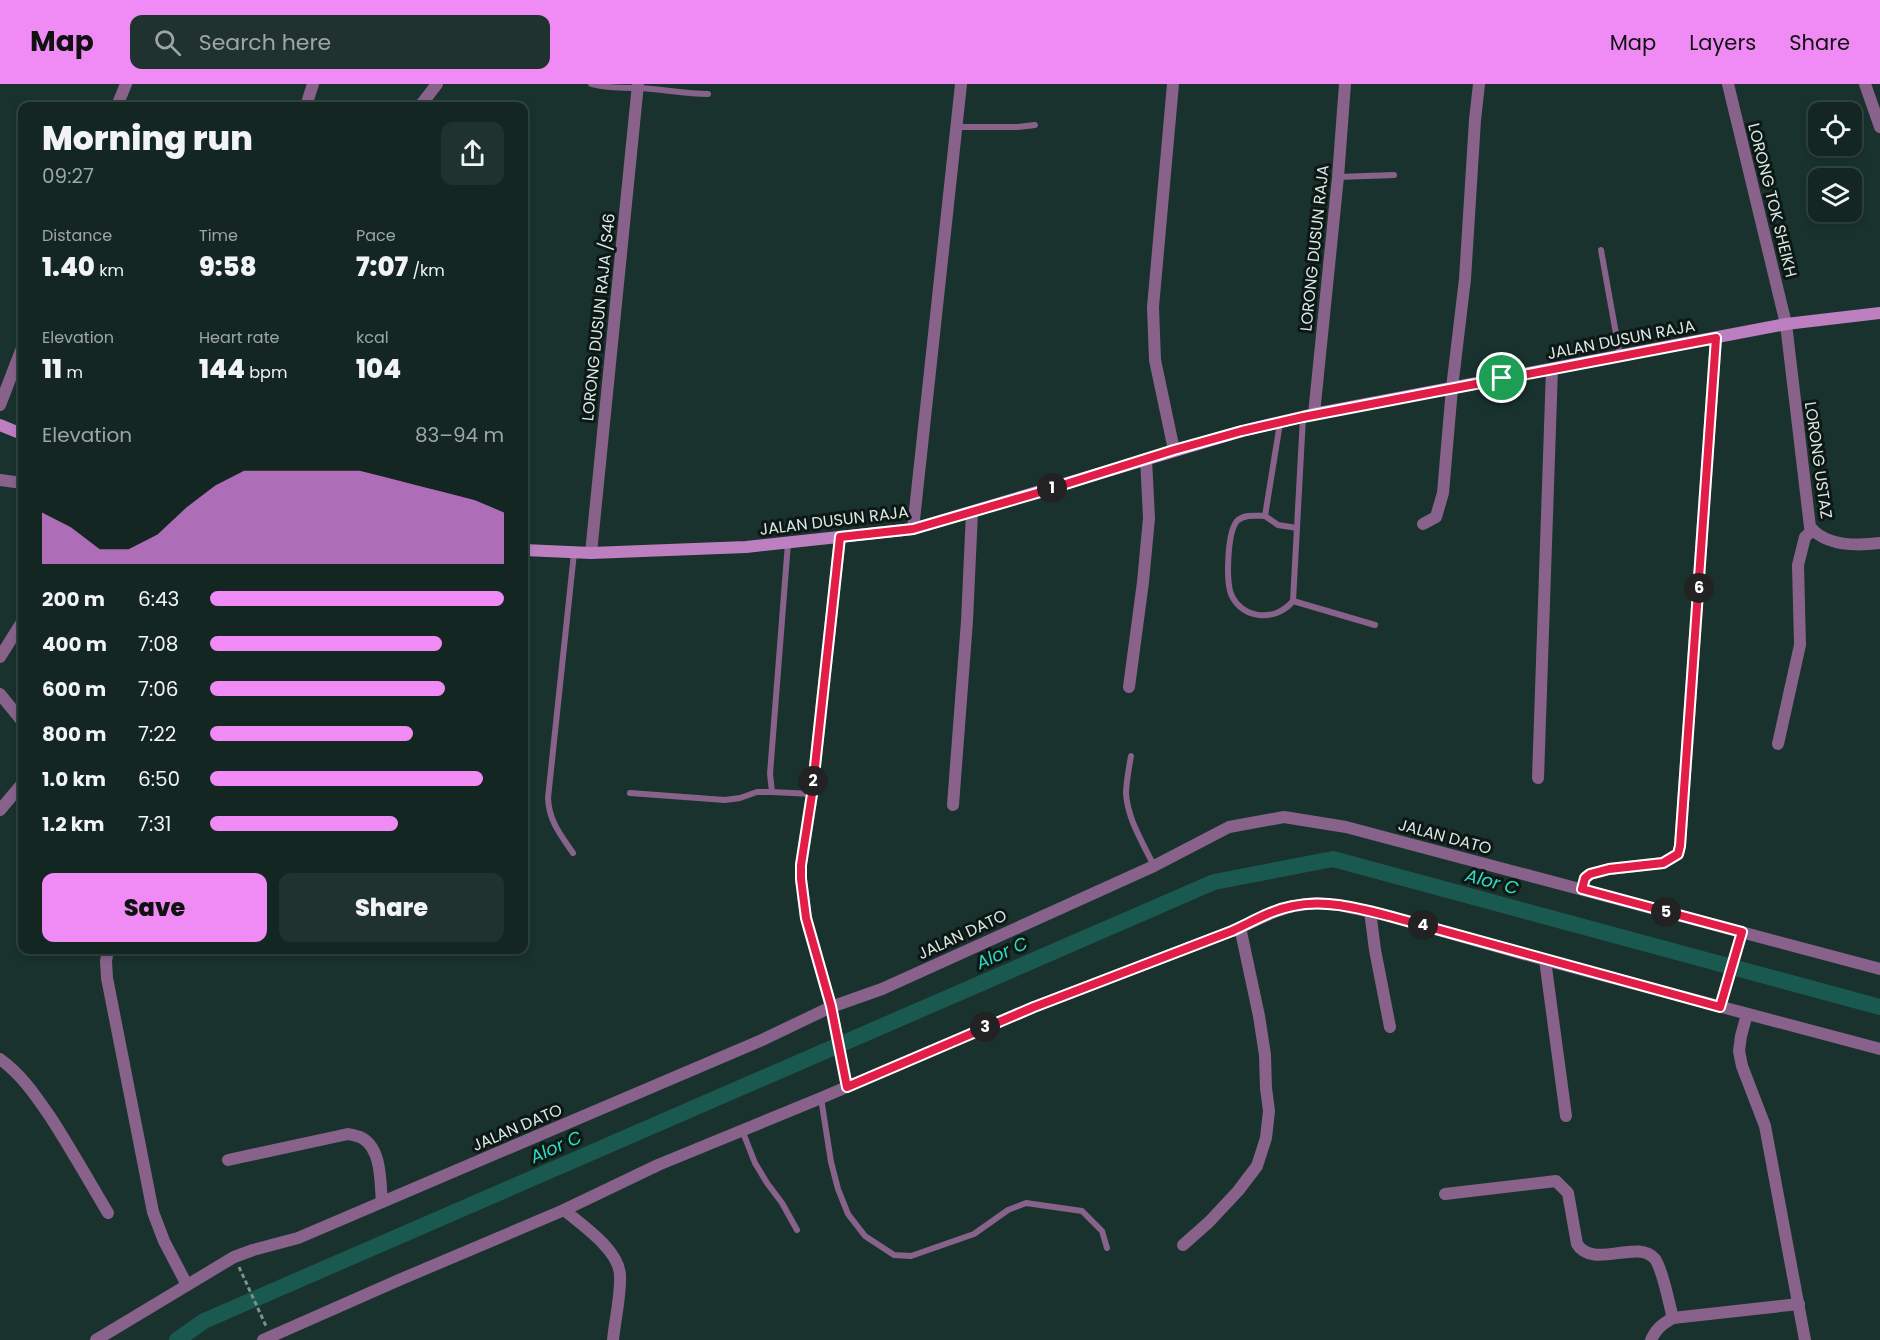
<!DOCTYPE html>
<html lang="en">
<head>
<meta charset="utf-8">
<style>
	body { margin:0; font-family:Poppins,sans-serif; background:#20322f; color:#f1f3f6; height:100vh; display:flex; flex-direction:column; font-size:22px; white-space:nowrap }
	* { box-sizing:border-box; margin:0 }
	p { font-size:20px; color:#9da5a5 }
	.icon { flex:none; width:33px; height:33px; fill:none; stroke:currentColor; stroke-width:2; stroke-linecap:round; stroke-linejoin:round }
	.map { position:relative; flex:1; overflow:hidden }
	.side { position:absolute; left:18px; top:18px; width:510px; height:852px; display:flex; flex-direction:column; background:#132622; border-radius:12px; box-shadow:0 3px 9px #0003,0 0 0 2px #324340 }
	.side>* { flex:none }
	.tools { position:absolute; left:1808px; top:18px; display:grid; gap:12px }
	.tools a { display:grid; place-items:center; width:54px; height:54px; border-radius:12px; background:#132622; box-shadow:0 3px 9px #0003,0 0 0 2px #324340; font-size:30px }
	.pin { position:absolute; display:grid; place-items:center; width:51px; height:51px; color:#fff; margin:-26px; border:3px solid #fff; border-radius:50%; box-shadow:0 2px 6px #0007 }
	.km { position:absolute; width:30px; height:30px; margin:-15px; border-radius:50%; background:#222; color:#fff; font-size:16px; line-height:30px; text-align:center }
	.round { display:grid; place-items:center; flex:none; width:63px; height:63px; border-radius:12px; background:#20322f }
	.overview { display:flex; align-items:center; justify-content:space-between; height:102px; padding:0 24px }
	h1 { font-size:33px; font-weight:800; line-height:45px }
	.stats { display:grid; grid-template-columns:repeat(3,1fr); gap:9px; height:102px; padding:6px 24px }
	.stats div { display:grid; align-content:center }
	.stats b { font-size:26px; font-weight:800 }
	.stats small { font-size:16px; font-weight:400 }
	.stats p { font-size:16px }
	.chart { height:168px; padding:12px 24px }
	.chart p { display:flex; justify-content:space-between }
	.chart svg { width:100%; height:108px; margin-top:6px; fill:#f08bf6; opacity:.7 }
	.button { display:flex; gap:12px; margin-top:auto; padding:12px 24px }
	.button a { flex:1; height:69px; border-radius:12px; background:#f08bf6; color:#111; font-size:24px; font-weight:800; line-height:69px; text-align:center }
	.button a+a { background:#20322f; color:#f1f3f6 }
	ul { padding:0 24px; list-style:none; font-size:20px }
	li { display:grid; grid-template-columns:96px 72px 1fr; align-items:center; height:45px }
	li i { height:15px; border-radius:8px; background:#f08bf6 }
	header { display:flex; align-items:center; gap:36px; box-sizing:border-box; height:84px; padding:0 30px; background:#f08bf6; color:#111 }
	header strong { font-size:28px }
	nav { display:flex; gap:33px; margin-inline-start:auto; font-size:21px }
	.search { width:420px; height:54px; background:#20322f; display:flex; align-items:center; gap:15px; box-sizing:border-box; padding:0 21px; border-radius:12px; color:#9da5a5; font-size:22px }
	.map>svg:first-child { display:block }
</style>
</head>
<body>
<header>
<strong>Map</strong>
<div class="search"><svg class="icon" aria-label="search" viewBox="0 0 24 24"><circle cx="10" cy="10" r="6"/><path d="M15 15l6 6"/></svg>Search here</div>
<nav><a>Map</a><a>Layers</a><a>Share</a></nav>
</header>
<div class="map">
<svg width="1880" height="1256" viewBox="0 0 1880 1256">
	<rect width="100%" height="100%" fill="#19322d"/>
	<g fill="none" stroke-linecap="round" stroke-linejoin="round">
		<!-- canal -->
		<polyline stroke="#1a594f" stroke-width="16" points="177,1256 204,1237 1214,798 1333,775 1880,923"/>
		<!-- path -->
		<polyline stroke="#7e918d" stroke-width="3" stroke-dasharray="4.5 3" stroke-linecap="butt" points="239,1183 266,1242"/>
		<!-- lane -->
		<g stroke="#88628b" stroke-width="6">
			<path d="M591 0C607 5 622 3 638 4 662 5 685 10 708 10"/>
			<polyline points="957,43 1018,43 1035,41"/>
			<polyline points="1338,93 1394,91"/>
			<polyline points="1601,166 1620,272"/>
			<path d="M1280 339 1265 432C1256 432 1246 430 1238 436 1227 446 1226 496 1231 510 1242 536 1276 538 1293 517L1303 333"/>
			<polyline points="1265,432 1278,441 1297,444"/>
			<polyline points="788,459 770,690 772,708 812,710"/>
			<polyline points="1293,517 1375,541"/>
			<path d="M1131 672C1129 684 1126 698 1126 710 1128 736 1143 759 1154 782"/>
			<polyline points="630,709 725,716 740,714 757,708 772,708"/>
			<path d="M573 769C560 750 549 737 548 714L574 469"/>
			<polyline points="821,1014 831,1078 838,1105 848,1130 865,1152 894,1171 911,1172 974,1150 1008,1126 1026,1119 1082,1127 1102,1147 1107,1164"/>
			<polyline points="742,1046 755,1079 767,1099 782,1119 797,1146"/>
		</g>
		<!-- street -->
		<g stroke="#88628b" stroke-width="12">
			<polyline points="1173,0 1153,223 1155,276 1174,366"/>
			<path d="M1728 0 1786 240 1810 443C1826 462 1857 462 1880 459"/>
			<polyline points="1865,0 1880,43"/>
			<polyline points="117,22 126,0"/>
			<polyline points="306,22 313,0"/>
			<polyline points="420,22 437,0"/>
			<polyline points="0,321 22,264"/>
			<polyline points="1314,330 1338,93 1345,0"/>
			<polyline points="0,396 22,399"/>
			<polyline points="1423,440 1436,433 1443,409 1452,304 1465,195 1475,36 1479,0"/>
			<polyline points="913,445 961,0"/>
			<polyline points="840,453 812,710 801,781 801,795 806,834 831,923 847,1003"/>
			<polyline points="591,469 638,0"/>
			<polyline points="0,573 22,538"/>
			<polyline points="1129,603 1143,498 1149,434 1146,375"/>
			<polyline points="0,610 22,637"/>
			<polyline points="1778,660 1800,561 1798,481 1805,453 1813,446"/>
			<polyline points="1538,694 1552,285"/>
			<polyline points="953,721 967,537 972,428"/>
			<polyline points="0,726 22,700"/>
			<polyline points="1582,805 1585,794 1590,790 1609,785 1663,779 1678,770 1680,762 1716,254"/>
			<polyline points="1370,827 1375,866 1390,943"/>
			<polyline points="108,866 106,877 107,894 153,1128 164,1157 187,1201"/>
			<polyline points="1545,876 1566,1032"/>
			<polyline points="1720,923 1742,848"/>
			<polyline points="1747,930 1741,952 1739,967 1742,982 1765,1042 1805,1256"/>
			<path d="M0 975C22 991 36 1012 51 1034 71 1065 89 1097 108 1129"/>
			<path d="M228 1076 348 1050C352 1051 358 1052 362 1054 382 1065 380 1098 382 1118"/>
			<path d="M1445 1110 1556 1097 1568 1109 1577 1160C1593 1186 1638 1154 1655 1175 1663 1186 1669 1220 1673 1234"/>
			<path d="M564 1126C582 1141 619 1166 620 1191 621 1212 615 1235 613 1256"/>
			<polyline points="1183,1161 1209,1138 1238,1107 1257,1082 1266,1054 1269,1027 1266,1004 1265,971 1259,932 1240,843"/>
			<polyline points="96,1256 234,1173 253,1166 298,1154 762,956 831,923 882,905 1154,782 1229,743 1284,733 1346,743 1880,885"/>
			<polyline points="263,1256 399,1196 564,1126 658,1081 821,1014 1034,923 1232,847 1274,828 1293,822 1315,819 1338,821 1389,832 1545,876 1880,965"/>
			<path d="M1651 1256C1656 1245 1662 1240 1673 1234L1799 1220"/>
		</g>
		<!-- secondary -->
		<g stroke="#bc7fc0" stroke-width="12">
			<polyline points="0,341 22,350"/>
			<polyline points="524,466 591,469 746,463 913,445 1242,347 1314,330 1786,240 1880,229"/>
		</g>
	</g>
	<g fill="none" stroke-linecap="round" stroke-linejoin="round">
		<!-- route casing -->
		<g stroke="#fff" stroke-width="12">
			<path id="route" d="M1716 254 1680 762 1678 770 1663 779 1609 785 1590 790 1585 794 1582 805 1742 848 1720 923 1389 832C1358 824 1325 815 1293 822 1271 826 1252 838 1232 847L1034 923 847 1003 831 922 806 834 801 795V781L812 710 840 453 913 445 1037 409 1174 366 1242 347 1303 333Z"/>
		</g>
		<!-- route -->
		<use href="#route" stroke="#e11d48" stroke-width="8"/>
	</g>
	<g text-anchor="middle" stroke-width="6" stroke-linejoin="round" paint-order="stroke">
		<!-- street labels -->
		<g font-size="16" fill="#dbe9e6" stroke="#0d1815">
			<text transform="translate(1773 116) rotate(76)" y="6">LORONG TOK SHEIKH</text>
			<text transform="translate(1314 164) rotate(-84)" y="6">LORONG DUSUN RAJA</text>
			<text transform="translate(598 233) rotate(-84)" y="6">LORONG DUSUN RAJA /S46</text>
			<text transform="translate(1621 255) rotate(-11)" y="6">JALAN DUSUN RAJA</text>
			<text transform="translate(1819 376) rotate(82)" y="6">LORONG USTAZ</text>
			<text transform="translate(834 436) rotate(-7)" y="6">JALAN DUSUN RAJA</text>
			<text transform="translate(1445 752) rotate(15)" y="6">JALAN DATO</text>
			<text transform="translate(962 850) rotate(-25)" y="6">JALAN DATO</text>
			<text transform="translate(517 1043) rotate(-23)" y="6">JALAN DATO</text>
		</g>
		<!-- water labels -->
		<g font-size="18" font-style="italic" fill="#2cddc4" stroke="#0d1815">
			<text transform="translate(1492 798) rotate(15)" y="6">Alor C</text>
			<text transform="translate(1002 869) rotate(-24)" y="6">Alor C</text>
			<text transform="translate(556 1063) rotate(-24)" y="6">Alor C</text>
		</g>
	</g>
</svg>
<div class="tools">
<a><svg class="icon" aria-label="locate" viewBox="0 0 24 24"><circle cx="12" cy="12" r="6"/><path d="M12 2v4M12 18v4M2 12h4M18 12h4"/></svg></a>
<a><svg class="icon" aria-label="layers" viewBox="0 0 24 24"><path d="M12 4l9 5-9 5-9-5zM3 14l9 5 9-5"/></svg></a>
</div>
<div class="pin" style="left:1502px;top:294px;background:#1e9e55"><svg class="icon" aria-label="arrive" viewBox="0 0 24 24"><path d="M6 21V4h12l-3 4 3 4H6"/></svg></div>
<b class="km" style="left:1052px;top:404px">1</b>
<b class="km" style="left:813px;top:697px">2</b>
<b class="km" style="left:985px;top:943px">3</b>
<b class="km" style="left:1423px;top:841px">4</b>
<b class="km" style="left:1666px;top:828px">5</b>
<b class="km" style="left:1699px;top:504px">6</b>
<section class="side">
<div class="overview"><div><h1>Morning run</h1><p>09:27</p></div><a class="round"><svg class="icon" aria-label="share" viewBox="0 0 24 24"><path d="M12 15V3M7 8l5-5 5 5M5 13v7h14v-7"/></svg></a></div>
<div class="stats">
<div><p>Distance</p><b>1.40<small> km</small></b></div>
<div><p>Time</p><b>9:58</b></div>
<div><p>Pace</p><b>7:07<small> /km</small></b></div>
</div>
<div class="stats">
<div><p>Elevation</p><b>11<small> m</small></b></div>
<div><p>Heart rate</p><b>144<small> bpm</small></b></div>
<div><p>kcal</p><b>104</b></div>
</div>
<div class="chart"><p><span>Elevation</span>83–94 m</p>
<svg viewBox="0 0 160 44" preserveAspectRatio="none"><path d="M0 44V23L10 29L20 38L30 38L40 32L50 21L60 12L70 6L80 6L90 6L100 6L110 6L120 9L130 12L140 15L150 18L160 23V44z"/></svg>
</div>
<ul>
<li><b>200 m</b>6:43<i style="width:100%"></i></li>
<li><b>400 m</b>7:08<i style="width:79%"></i></li>
<li><b>600 m</b>7:06<i style="width:80%"></i></li>
<li><b>800 m</b>7:22<i style="width:69%"></i></li>
<li><b>1.0 km</b>6:50<i style="width:93%"></i></li>
<li><b>1.2 km</b>7:31<i style="width:64%"></i></li>
</ul>
<div class="button"><a>Save</a><a>Share</a></div>
</section>
</div>
</body>
</html>
